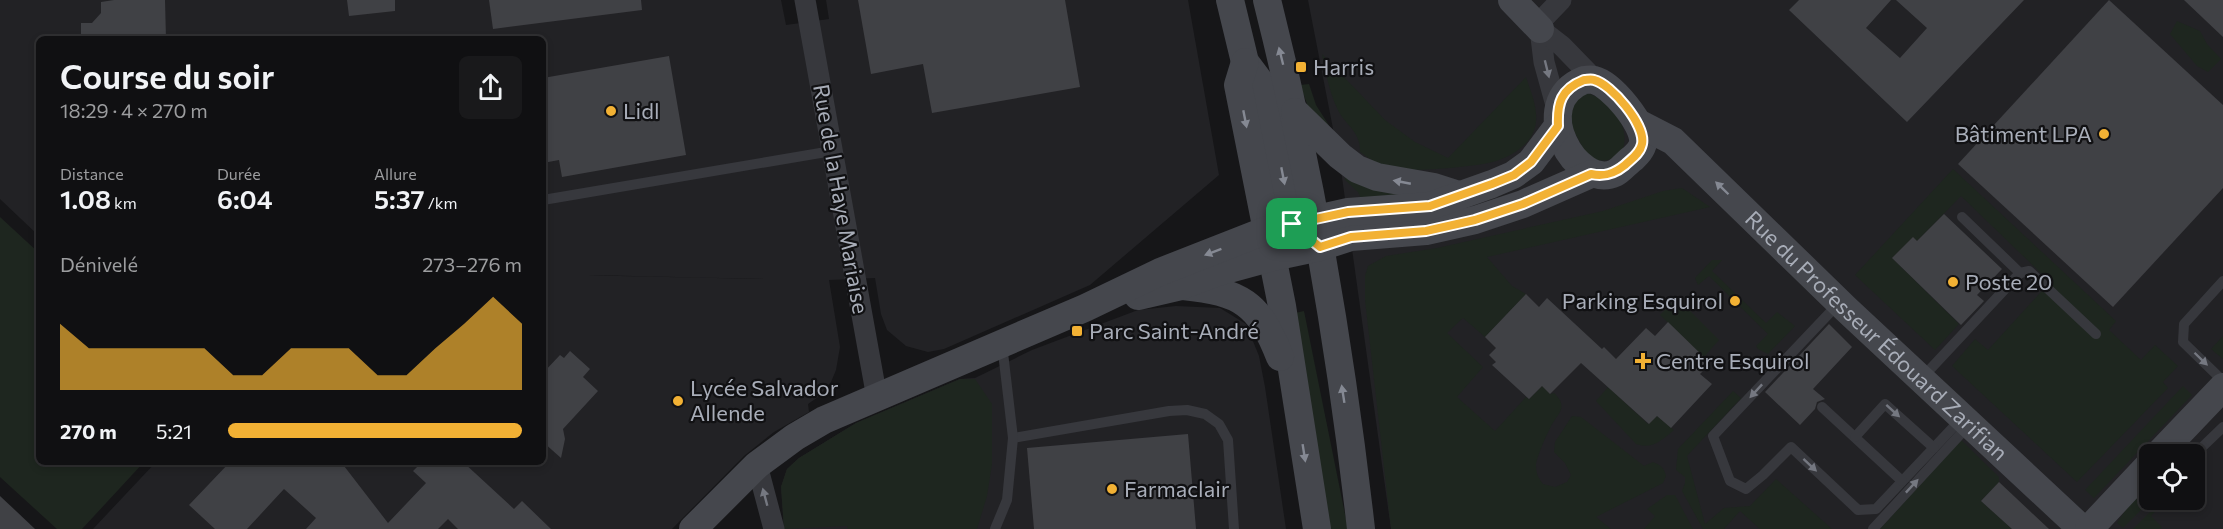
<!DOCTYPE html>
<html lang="fr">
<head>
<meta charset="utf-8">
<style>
	body { margin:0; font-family:Commissioner,sans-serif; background:#19191b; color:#f1f3f6; height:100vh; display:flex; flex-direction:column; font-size:22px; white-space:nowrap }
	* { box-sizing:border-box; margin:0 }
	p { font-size:20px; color:#9c9d9f }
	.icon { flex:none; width:33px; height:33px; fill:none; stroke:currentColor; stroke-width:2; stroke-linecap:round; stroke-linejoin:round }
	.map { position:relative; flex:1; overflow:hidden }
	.side { position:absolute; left:36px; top:36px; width:510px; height:429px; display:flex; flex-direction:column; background:#101012; border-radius:9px; box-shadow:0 3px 9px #0003,0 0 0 2px #303032 }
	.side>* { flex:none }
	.buttons { position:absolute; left:2139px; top:444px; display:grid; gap:12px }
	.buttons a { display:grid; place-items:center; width:66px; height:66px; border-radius:9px; background:#101012; box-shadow:0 3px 9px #0003,0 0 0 2px #303032; font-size:30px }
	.pin { position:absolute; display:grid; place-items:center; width:51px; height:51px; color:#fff; margin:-26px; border-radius:12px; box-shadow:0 3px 9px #0006 }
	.round { display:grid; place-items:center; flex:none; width:63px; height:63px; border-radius:9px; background:#19191b }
	.summary { display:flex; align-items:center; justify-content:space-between; height:102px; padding:0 24px }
	h1 { font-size:33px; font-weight:600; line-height:45px }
	.metrics { display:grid; grid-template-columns:repeat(3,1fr); gap:9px; height:102px; padding:6px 24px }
	.metrics div { display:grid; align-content:center }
	.metrics b { font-size:26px; font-weight:600 }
	.metrics small { font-size:16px; font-weight:400 }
	.metrics p { font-size:16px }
	.chart { height:168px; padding:12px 24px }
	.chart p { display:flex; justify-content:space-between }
	.chart svg { width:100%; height:108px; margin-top:6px; fill:#f2b134; opacity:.7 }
	ul { padding:0 24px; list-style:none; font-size:20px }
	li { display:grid; grid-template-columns:96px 72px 1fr; align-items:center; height:45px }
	li i { height:15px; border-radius:8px; background:#f2b134 }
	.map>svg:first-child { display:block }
</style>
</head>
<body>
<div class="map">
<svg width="2223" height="529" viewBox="0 0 2223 529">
	<rect width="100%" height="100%" fill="#161618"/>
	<!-- built -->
	<g fill="#222225" fill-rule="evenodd">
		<path d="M0 0H781L786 25 829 19 826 0H1188L1219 175 1090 285 944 349 928 352 906 346 887 330 881 314 875 278 829 280 840 347 836 370 831 382 818 397 808 404 809 412 774 432 744 456 672 529H93L156 462H543V39H39V236L0 199ZM588 275 765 279H766L619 276Z"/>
		<path d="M1308 0H2223V529H1391L1341 170ZM2150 454H2194V500H2150Z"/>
		<polygon points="1176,306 1220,308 1246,324 1259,356 1265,387 1286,529 784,529 781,487 787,469 799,458 856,423 960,379 975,378 1032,350 1138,310"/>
	</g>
	<!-- green -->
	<g fill="#1e261f">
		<polygon points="2177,21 2200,31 2207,44 2221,59 2208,72 2197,66 2170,34"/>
		<path d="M1322 54 1385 120 1415 142 1448 158 1526 77C1532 96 1542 116 1532 135 1526 147 1510 156 1499 160 1482 167 1411 172 1393 169 1380 166 1370 159 1360 152 1361 131 1345 126 1337 108 1329 91 1326 73 1322 54Z"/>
		<polygon points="1309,84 1316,105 1330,127 1310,112 1300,85"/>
		<path d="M1578 92C1626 94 1648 172 1589 159L1569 122Z"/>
		<polygon points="1953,169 2116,321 2109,330 2141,360 2155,345 2178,366 2163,382 2168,388 2077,482 1952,366 1975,339 1988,350 2050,282 1961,196 1917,241 1913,237 1892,258 1959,324 1935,350 1855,275"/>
		<polygon points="1345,175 1417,194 1361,198 1358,192 1345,180"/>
		<path d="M1682 188 1710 207 1487 257 1512 286 1526 294 1485 337 1463 318 1447 333 1483 367 1457 397 1495 431 1526 397 1529 399 1542 386 1550 394 1554 393C1569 407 1558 413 1551 426 1547 434 1536 458 1536 466 1536 474 1539 479 1543 484L1555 487 1567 482 1571 475 1565 463 1554 452 1555 442 1572 416 1581 417 1644 466 1653 462C1661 465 1664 468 1666 476L1663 483 1596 517 1611 529H1391L1365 300V276L1368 266 1386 256 1437 248 1603 211 1663 191Z"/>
		<polygon points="0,217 39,253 39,462 144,462 82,529 57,529 0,477"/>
		<polygon points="1712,260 1722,260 1712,271 1766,323 1777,312 1795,326 1768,354 1758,349 1756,346 1768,334 1709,276 1698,285 1695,278"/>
		<polygon points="1675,300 1679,300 1719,340 1704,357 1660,315"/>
		<polygon points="1304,311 1348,529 1329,529 1295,313"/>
		<polygon points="2223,336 2223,359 2211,349"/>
		<polygon points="960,379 975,379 992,404 992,464 987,496 977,529 848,529 847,526 784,529 781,487 787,469 799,458 856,423"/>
		<polygon points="2183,386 2192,395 2094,498 2085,490"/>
		<path d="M1608 387 1648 424 1657 416 1674 430C1662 440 1652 450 1636 444L1596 401Z"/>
		<polygon points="1733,391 1741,398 1687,456 1705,524 1724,508 1750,506 1776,479 1832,529 1760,529 1740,511 1724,529 1703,529 1682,491 1685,483 1685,477 1676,470 1678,449"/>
		<polygon points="1961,440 1999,477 1999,482 1981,501 2012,529 1880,529"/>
		<polygon points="2149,482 2151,500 2123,528 2117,523 2134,497"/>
		<polygon points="1667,495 1675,495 1693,529 1644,529 1655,516 1647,509"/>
		<polygon points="2162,500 2166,500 2151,516 2162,527 2160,529 2133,529"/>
	</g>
	<!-- building -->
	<g fill="#404145">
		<polygon points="114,0 165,0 166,39 81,39 81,23 92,23 101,13 101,2"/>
		<polygon points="347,0 395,0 395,11 349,16"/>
		<polygon points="489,0 641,0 642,10 493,29"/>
		<polygon points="858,0 1065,0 1080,87 932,113 923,64 871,74"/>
		<polygon points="1799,0 1891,0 1866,28 1900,58 1927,28 1896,0 2024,0 1907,122 1789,10"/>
		<polygon points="2109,0 2223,105 2223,188 2113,307 1958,164"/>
		<polygon points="2184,0 2223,0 2223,37"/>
		<polygon points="669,56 686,155 562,177 559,160 543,163 543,78"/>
		<polygon points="1944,214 2002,269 1977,295 1984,301 1961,325 1892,258 1913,237 1917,241"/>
		<polygon points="1526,294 1539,307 1547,298 1602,349 1604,347 1616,359 1646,328 1655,336 1668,322 1704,357 1701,360 1708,366 1700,374 1712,384 1671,428 1657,416 1649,424 1581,363 1550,394 1542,386 1529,399 1492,365 1496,362 1489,355 1496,348 1485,337"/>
		<polygon points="1829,324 1852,347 1813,389 1825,399 1817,402 1815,409 1800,425 1765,392"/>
		<polygon points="570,351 590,369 583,377 598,391 563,429 565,439 561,458 543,442 543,373 560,355 564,358"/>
		<polygon points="1188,434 1196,529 1034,529 1027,448"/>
		<polygon points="230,462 341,462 388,523 426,483 413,471 422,462 463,462 514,509 522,501 551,529 458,529 448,519 438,529 306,529 316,518 284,489 247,529 215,529 189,505"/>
		<polygon points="1999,482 2049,529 2012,529 1981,501"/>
		<polygon points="0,496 16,511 35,529 0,529"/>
	</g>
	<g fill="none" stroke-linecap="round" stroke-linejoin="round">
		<!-- lane -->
		<g stroke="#37383d" stroke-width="10">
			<polyline points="543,200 832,151"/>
			<polyline points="2020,273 2029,271 2096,334"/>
			<polyline points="2223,281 2184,324 2183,342 2223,381"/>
			<polyline points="1839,303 1713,436 1730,481 1746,489 1763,475 1791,447 1858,510 1876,509 1962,418"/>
			<polyline points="1921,379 2020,273 1962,217"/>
			<polyline points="1822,407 1902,481"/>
			<polyline points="1855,437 1885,404 1934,448"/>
			<polyline points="1013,438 1169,411 1187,410 1205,414 1219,424 1228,440 1234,529"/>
			<polyline points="2191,454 2197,452 2223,427"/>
			<polyline points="995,529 1007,500 1013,438 1002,344"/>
			<polyline points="1873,529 1968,426"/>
		</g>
		<!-- street -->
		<g stroke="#37383d" stroke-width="21">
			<polyline points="805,0 877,398"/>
			<polyline points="1537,25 1561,0"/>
			<polyline points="1540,29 1544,62 1557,109"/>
			<polyline points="1540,29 1562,46 1595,80"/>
			<polyline points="757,465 774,529"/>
		</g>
		<!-- secondary -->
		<g stroke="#45474d" stroke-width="28">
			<polyline points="1230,0 1245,62 1260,82 1282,172 1291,224 1306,236"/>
			<path d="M1267 0C1311 174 1341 351 1361 529"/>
			<polyline points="1512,0 1540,29"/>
			<polyline points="1245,62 1238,85 1282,306 1317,529"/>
			<path d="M1584 80C1587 80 1591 79 1594 80 1611 84 1645 124 1643 143 1642 149 1637 154 1633 158 1627 162 1621 170 1615 173 1577 191 1526 103 1584 80Z"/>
			<polyline points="1295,112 1340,156 1357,169 1377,177 1434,187 1459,195"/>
			<path id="s1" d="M1638 123 1673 141 1846 309 2082 529"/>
			<path d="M1183 286C1241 292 1259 303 1280 357"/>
			<polyline points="1138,296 1181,286 1218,272 1273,257 1320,247 1351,237 1426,231 1475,220 1523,204 1591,174"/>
			<polyline points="2159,454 2223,387"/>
			<polyline points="693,529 757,465 795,437 824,420 1085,308 1160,272 1267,230 1348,212 1430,206 1492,184 1513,175 1531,162 1558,126"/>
			<polyline points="2089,529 2150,464"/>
		</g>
	</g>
	<!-- one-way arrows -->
	<defs><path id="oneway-solid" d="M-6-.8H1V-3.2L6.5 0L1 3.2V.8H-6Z" transform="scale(1.5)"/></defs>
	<g fill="#858993">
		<use href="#oneway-solid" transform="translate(1281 56) rotate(-104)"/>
		<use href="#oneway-solid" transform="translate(1245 119) rotate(79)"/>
		<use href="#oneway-solid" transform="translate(1283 176) rotate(79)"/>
		<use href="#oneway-solid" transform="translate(1402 182) rotate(-169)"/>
		<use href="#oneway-solid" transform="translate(1722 188) rotate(-136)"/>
		<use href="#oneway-solid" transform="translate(1213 252) rotate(159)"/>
		<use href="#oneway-solid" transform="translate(1343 394) rotate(-99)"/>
		<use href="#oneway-solid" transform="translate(1304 453) rotate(81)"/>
	</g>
	<g fill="#757881">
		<use href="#oneway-solid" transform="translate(1547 69) rotate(76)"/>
		<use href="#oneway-solid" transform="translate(2201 359) rotate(44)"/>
		<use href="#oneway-solid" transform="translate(1756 391) rotate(133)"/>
		<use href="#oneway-solid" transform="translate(1893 411) rotate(42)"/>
		<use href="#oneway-solid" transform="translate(1810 465) rotate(43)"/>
		<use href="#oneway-solid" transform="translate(1912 486) rotate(-47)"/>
		<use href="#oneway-solid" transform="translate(765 497) rotate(-105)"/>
	</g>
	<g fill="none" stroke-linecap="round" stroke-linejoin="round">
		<!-- route casing -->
		<g stroke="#fff" stroke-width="12">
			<path id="route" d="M1584 80C1587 80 1591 79 1594 80 1611 84 1646 125 1642 144 1640 154 1631 159 1625 165 1614 174 1604 177 1591 174L1523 204 1475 220 1426 231 1351 237 1320 247 1292 224 1348 212 1430 206 1492 184 1514 175 1531 162 1558 126C1557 103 1561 89 1584 80Z"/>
		</g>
		<!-- route -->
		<use href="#route" stroke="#f2b134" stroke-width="8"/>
	</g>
	<!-- markers -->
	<g fill="#f2b134" stroke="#111113" stroke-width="2">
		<rect x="1295" y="61" width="12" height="12" rx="3"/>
		<circle cx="611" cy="111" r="6"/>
		<circle cx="2104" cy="134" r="6"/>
		<circle cx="1953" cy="282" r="6"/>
		<circle cx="1735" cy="301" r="6"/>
		<rect x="1071" y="325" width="12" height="12" rx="3"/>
		<path d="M1640 352h6v6h6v6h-6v6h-6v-6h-6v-6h6z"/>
		<circle cx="678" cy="401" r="6"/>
		<circle cx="1112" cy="489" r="6"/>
	</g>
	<g text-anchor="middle" stroke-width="4.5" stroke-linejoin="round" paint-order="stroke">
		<!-- poi labels -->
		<g font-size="22" fill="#a8adb8" stroke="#111113" text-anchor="start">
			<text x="1313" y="75">Harris</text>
			<text x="623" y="119">Lidl</text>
			<text x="2092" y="142" text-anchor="end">Bâtiment LPA</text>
			<text x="1965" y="290">Poste 20</text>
			<text x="1723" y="309" text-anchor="end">Parking Esquirol</text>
			<text x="1089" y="339">Parc Saint-André</text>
			<text x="1656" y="369">Centre Esquirol</text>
			<text x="690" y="396">Lycée Salvador<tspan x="690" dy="25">Allende</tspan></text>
			<text x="1124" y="497">Farmaclair</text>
		</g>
		<!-- street labels -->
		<g font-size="22" fill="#a8adb8" stroke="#111113">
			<text transform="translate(841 199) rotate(80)" y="8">Rue de la Haye Mariaise</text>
			<text dy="8" stroke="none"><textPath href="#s1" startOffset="321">Rue du Professeur Édouard Zarifian</textPath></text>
		</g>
	</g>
</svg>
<div class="buttons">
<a><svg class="icon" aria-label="locate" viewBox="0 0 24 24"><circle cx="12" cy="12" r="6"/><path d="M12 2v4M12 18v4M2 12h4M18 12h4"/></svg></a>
</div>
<div class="pin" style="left:1292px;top:224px;background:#1e9e55"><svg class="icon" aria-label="arrive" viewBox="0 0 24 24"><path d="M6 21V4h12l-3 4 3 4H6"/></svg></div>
<section class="side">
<div class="summary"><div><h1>Course du soir</h1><p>18:29 · 4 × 270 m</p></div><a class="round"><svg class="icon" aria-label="share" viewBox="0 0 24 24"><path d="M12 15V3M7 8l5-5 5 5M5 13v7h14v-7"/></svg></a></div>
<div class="metrics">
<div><p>Distance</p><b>1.08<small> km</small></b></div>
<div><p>Durée</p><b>6:04</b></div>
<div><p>Allure</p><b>5:37<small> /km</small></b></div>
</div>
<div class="chart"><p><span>Dénivelé</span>273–276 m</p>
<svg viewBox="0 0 160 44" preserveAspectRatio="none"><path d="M0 44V17L10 27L20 27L30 27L40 27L50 27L60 38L70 38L80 27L90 27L100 27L110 38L120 38L130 27L140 17L150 6L160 17V44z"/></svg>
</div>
<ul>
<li><b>270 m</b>5:21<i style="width:100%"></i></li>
</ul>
</section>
</div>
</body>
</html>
